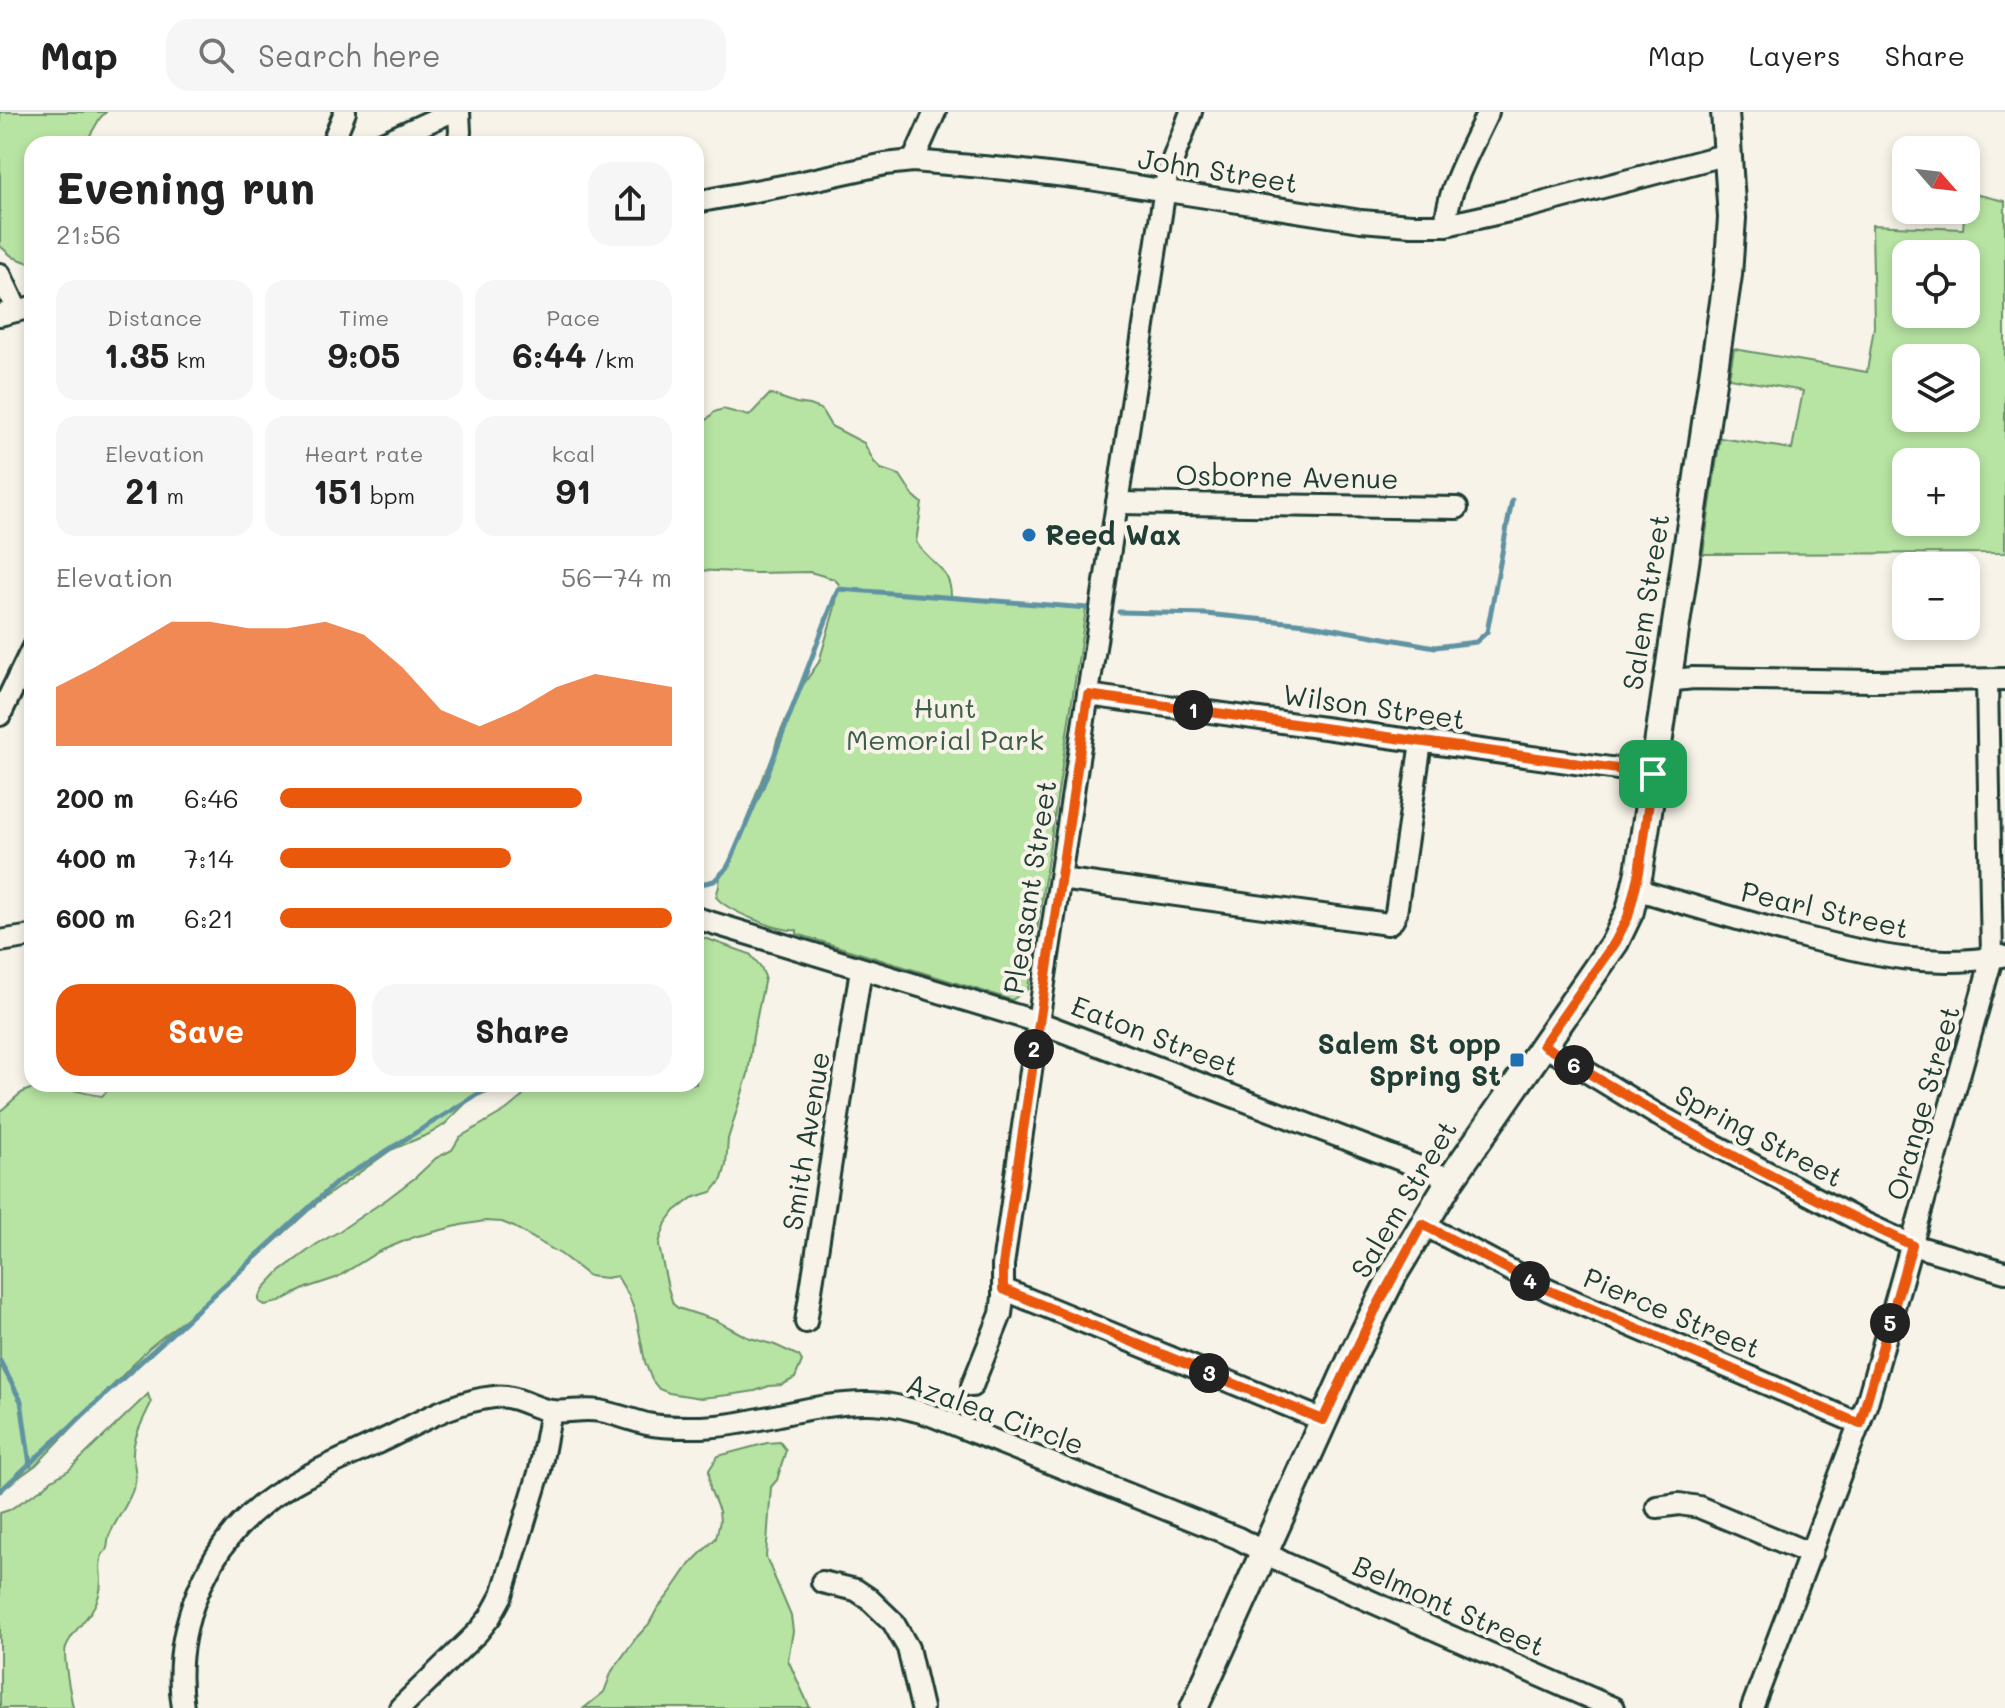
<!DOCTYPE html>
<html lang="en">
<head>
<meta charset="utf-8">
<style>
	body { margin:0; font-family:Mali,sans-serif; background:#f6f6f6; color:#222; height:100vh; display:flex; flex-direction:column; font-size:30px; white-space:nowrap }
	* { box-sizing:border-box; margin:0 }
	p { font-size:26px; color:#767676 }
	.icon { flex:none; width:44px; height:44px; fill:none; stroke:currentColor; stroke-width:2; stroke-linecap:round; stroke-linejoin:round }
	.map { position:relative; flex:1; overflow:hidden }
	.drawer { position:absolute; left:24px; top:24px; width:680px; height:956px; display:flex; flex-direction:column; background:#fff; border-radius:24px; box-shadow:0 4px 12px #0003 }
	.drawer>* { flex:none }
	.needle { width:52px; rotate:118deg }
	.tools { position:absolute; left:1892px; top:24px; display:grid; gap:16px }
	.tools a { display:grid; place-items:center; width:88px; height:88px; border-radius:16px; background:#fff; box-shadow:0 4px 12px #0003; font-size:40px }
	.pin { position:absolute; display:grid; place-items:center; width:68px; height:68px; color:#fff; margin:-34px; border-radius:16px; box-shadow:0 4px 12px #0006 }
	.km { position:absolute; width:40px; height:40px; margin:-20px; border-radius:50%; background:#222; color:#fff; font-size:22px; line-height:40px; text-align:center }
	.round { display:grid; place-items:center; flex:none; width:84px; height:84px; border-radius:24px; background:#f6f6f6 }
	.headline { display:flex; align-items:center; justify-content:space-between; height:136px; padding:0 32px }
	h1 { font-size:44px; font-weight:700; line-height:60px }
	.figures { display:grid; grid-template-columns:repeat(3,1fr); gap:12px; height:136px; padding:8px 32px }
	.figures div { display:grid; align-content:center; border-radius:20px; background:#f6f6f6; text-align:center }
	.figures b { font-size:34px; font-weight:700 }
	.figures small { font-size:22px; font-weight:400 }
	.figures p { font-size:22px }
	.chart { height:224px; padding:16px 32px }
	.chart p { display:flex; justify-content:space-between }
	.chart svg { width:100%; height:144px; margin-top:8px; fill:#ea580c; opacity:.7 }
	.button { display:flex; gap:16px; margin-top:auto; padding:16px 32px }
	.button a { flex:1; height:92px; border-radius:24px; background:#ea580c; color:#fff; font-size:32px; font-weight:700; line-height:92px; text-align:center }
	.button a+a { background:#f6f6f6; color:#222 }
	ul { padding:0 32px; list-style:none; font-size:26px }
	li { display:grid; grid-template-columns:128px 96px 1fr; align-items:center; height:60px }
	li i { height:20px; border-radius:10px; background:#ea580c }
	header { display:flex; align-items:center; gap:48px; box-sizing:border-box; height:112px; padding:0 40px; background:#fff; border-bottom:2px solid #e0e0e0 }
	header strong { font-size:38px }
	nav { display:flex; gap:44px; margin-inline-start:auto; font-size:28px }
	.search { width:560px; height:72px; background:#f6f6f6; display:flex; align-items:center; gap:20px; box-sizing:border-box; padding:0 28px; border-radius:24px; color:#767676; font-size:30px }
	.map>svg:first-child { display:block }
</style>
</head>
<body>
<header>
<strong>Map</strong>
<div class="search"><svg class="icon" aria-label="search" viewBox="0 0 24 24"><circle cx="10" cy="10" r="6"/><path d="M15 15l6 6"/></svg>Search here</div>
<nav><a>Map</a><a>Layers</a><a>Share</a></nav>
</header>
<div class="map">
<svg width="2005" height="1596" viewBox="0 0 2005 1596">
	<rect width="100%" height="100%" fill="#f7f3e8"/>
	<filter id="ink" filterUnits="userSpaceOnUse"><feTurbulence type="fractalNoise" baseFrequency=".0125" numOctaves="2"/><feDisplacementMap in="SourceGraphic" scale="16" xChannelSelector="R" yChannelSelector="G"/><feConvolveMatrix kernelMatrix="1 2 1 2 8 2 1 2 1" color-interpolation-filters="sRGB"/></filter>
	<g filter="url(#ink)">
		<!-- green -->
		<g fill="#b7e4a2" stroke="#6b906b" stroke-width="2" fill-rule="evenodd">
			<polygon points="0,0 106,0 100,6 85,32 32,32 32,152 13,145 0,134"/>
			<path d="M1966 80 2005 89V441L1703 442 1720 326 1792 337 1803 279 1729 266 1734 237 1867 260 1874 215 1872 113 1963 117ZM1906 142H1966V202H1906ZM1906 246H1966V306H1906ZM1966 350V410H1906V350Z"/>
			<path d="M770 282 796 291 810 293 821 297 831 314 864 331 874 350 881 357 900 363 913 383 922 391 916 430C930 452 951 455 951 484L1086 497 1028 877 1012 888 797 822V818C780 820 727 799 716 785L719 774 720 764 731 746 739 729 763 664 771 652 777 628 798 580 819 550 835 495 839 472 834 467 810 460 757 461 696 458V319L714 300 723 297 749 304Z"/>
			<polygon points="696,823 750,842 761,855 765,865 753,924 748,962 728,1027 726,1053 722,1067 712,1080 692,1086 675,1099 666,1111 660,1128 659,1134 668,1176 673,1192 678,1196 715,1208 747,1225 775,1233 799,1244 802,1249 795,1266 782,1273 769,1274 755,1279 729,1283 701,1286 669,1281 659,1277 652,1268 645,1250 636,1203 629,1184 617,1164 606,1166 589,1164 562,1143 514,1115 502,1110 485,1109 461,1113 414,1125 378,1140 336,1166 306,1176 279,1190 265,1193 259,1190 259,1185 264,1176 280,1159 317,1132 338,1120 387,1087 416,1065 436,1046 452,1038 460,1025 506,998 522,985 525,975 521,972 696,972"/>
			<path d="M120 972H506L477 984 467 990 444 1013 429 1022 391 1038 318 1090 226 1174 149 1236 36 1353 0 1379V999C9 993 15 984 25 979 49 968 78 981 102 984L108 978Z"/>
			<path d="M148 1282 151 1291C144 1306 132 1327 133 1344 134 1355 138 1363 134 1374 129 1392 116 1407 109 1424 108 1428 108 1432 107 1436 103 1446 103 1436 101 1447 98 1458 104 1468 99 1483 93 1505 73 1516 66 1535 62 1544 71 1584 73 1596H0V1401L9 1398 43 1376 52 1368 69 1358Z"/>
			<polygon points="780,1330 786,1338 777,1368 771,1375 766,1445 791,1504 793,1519 788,1548 810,1596 584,1596 604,1580 612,1559 636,1526 649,1512 657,1497 670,1481 690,1452 716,1426 720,1409 719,1399 710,1377 709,1358 718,1344 767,1331"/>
		</g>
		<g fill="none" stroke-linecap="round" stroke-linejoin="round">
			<!-- stream -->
			<g stroke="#6093a2" stroke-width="5">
				<polyline points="1119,500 1206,502 1306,512 1435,535 1476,530 1487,520 1512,388"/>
				<polyline points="696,773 714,769 728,755 765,668 838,477 1088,496"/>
				<polyline points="0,1249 21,1289 30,1353"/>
				<polyline points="0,1379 338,1069 494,972"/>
			</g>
			<!-- minor casing -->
			<g stroke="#1f3d34" stroke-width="26">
				<g id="minor">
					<polyline points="332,32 345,0"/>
					<polyline points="380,32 451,0"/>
					<polyline points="458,32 460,20 459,0"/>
					<polyline points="913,49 935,0"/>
					<polyline points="696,90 798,71 885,52 913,49 1006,57 1090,67 1361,109 1411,113 1446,113 1527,95 1728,42"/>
					<path d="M1446 113C1446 79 1474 31 1488 0"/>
					<polyline points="0,162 17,198"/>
					<polyline points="0,203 32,195"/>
					<polyline points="1117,391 1457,396"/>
					<polyline points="1667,569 1693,566 1873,569 2005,567"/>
					<polyline points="1088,583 1653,662"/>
					<polyline points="0,603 32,537"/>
					<polyline points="1060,767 1388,812 1393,808 1396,801 1421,630"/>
					<path d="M1635 777C1692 794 1750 811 1807 826 1874 843 1933 857 2002 844"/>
					<polyline points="696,806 1038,910 1451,1067"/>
					<polyline points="0,829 32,824"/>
					<polyline points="1543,933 1656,1002 1862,1110 1912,1133 2005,1160"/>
					<polyline points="1422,1112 1548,1178 1860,1312"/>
					<polyline points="1003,1177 1323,1308"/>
					<polyline points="806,1210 861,857"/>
					<polyline points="972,1274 1001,1202 1003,1185 1003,1153 1038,910 1167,63 1191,0"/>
					<polyline points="1657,1395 1679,1392 1699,1395 1811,1442"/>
					<polyline points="822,1470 856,1478 868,1486 893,1510 908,1536 922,1596"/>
					<path d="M183 1596C171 1521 205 1437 264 1391 299 1364 342 1348 381 1329 417 1312 453 1289 494 1285 517 1282 533 1297 552 1299 567 1301 582 1296 600 1299 616 1302 631 1308 647 1312 665 1316 683 1315 701 1315 757 1313 812 1290 869 1291 889 1291 908 1296 928 1302L1238 1426 1286 1452 1613 1596"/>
					<polyline points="400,1596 478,1520 490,1505 502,1483 540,1358 551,1299"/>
					<polyline points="1752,1596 1867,1291 1992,846 1987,568"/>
				</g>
			</g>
			<!-- major casing -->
			<g stroke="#1f3d34" stroke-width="32">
				<polyline id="major" points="1194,1596 1355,1239 1393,1163 1451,1067 1615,830 1630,799 1639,760 1728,163 1732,106 1725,0"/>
			</g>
			<!-- minor -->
			<use href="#minor" stroke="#f7f3e8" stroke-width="20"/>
			<!-- major -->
			<use href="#major" stroke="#f7f3e8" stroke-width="26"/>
		</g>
	</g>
	<g fill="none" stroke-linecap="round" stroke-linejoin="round" filter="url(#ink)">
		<!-- route casing -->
		<g stroke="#fff" stroke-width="16">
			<path id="route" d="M1088 583 1653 662 1639 760 1628 805 1615 830 1543 933C1661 1007 1784 1074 1912 1133L1860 1312 1548 1178 1422 1112 1374 1200 1323 1308 1003 1177V1153Z"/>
		</g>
		<!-- route -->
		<use href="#route" stroke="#ea580c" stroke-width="10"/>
	</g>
	<!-- markers -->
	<g fill="#1f6fb2" stroke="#f7f3e8" stroke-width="3">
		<circle cx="1029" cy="423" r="8"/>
		<rect x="1509" y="940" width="16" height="16" rx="4"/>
	</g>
	<g text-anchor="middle" stroke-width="8" stroke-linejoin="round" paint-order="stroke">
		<!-- street labels -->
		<g font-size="28" fill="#1f3d34" stroke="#f7f3e8">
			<text transform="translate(1218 59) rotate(9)" y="10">John Street</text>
			<text transform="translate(1287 365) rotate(1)" y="10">Osborne Avenue</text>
			<text transform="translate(1646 490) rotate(-81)" y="10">Salem Street</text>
			<text transform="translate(1374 595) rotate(8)" y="10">Wilson Street</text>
			<text transform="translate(1030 775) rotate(-81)" y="10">Pleasant Street</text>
			<text transform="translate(1825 798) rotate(13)" y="10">Pearl Street</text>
			<text transform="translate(1155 924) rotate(21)" y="10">Eaton Street</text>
			<text transform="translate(1923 991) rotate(-74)" y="10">Orange Street</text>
			<text transform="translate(1759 1024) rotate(28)" y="10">Spring Street</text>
			<text transform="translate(806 1029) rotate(-81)" y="10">Smith Avenue</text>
			<text transform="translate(1404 1087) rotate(-59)" y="10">Salem Street</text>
			<text transform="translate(1672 1201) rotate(23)" y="10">Pierce Street</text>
			<text transform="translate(995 1302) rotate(20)" y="10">Azalea Circle</text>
			<text transform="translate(1449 1494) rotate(24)" y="10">Belmont Street</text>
		</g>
		<!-- poi labels -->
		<g font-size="28" font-weight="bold" fill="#1f3d34" stroke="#f7f3e8" text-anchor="start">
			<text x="1045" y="433">Reed Wax</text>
			<text x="1501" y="942" text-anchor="end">Salem St opp<tspan x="1501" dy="32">Spring St</tspan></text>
		</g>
		<!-- park labels -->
		<g font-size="28" fill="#3d5e4a" stroke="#f7f3e8">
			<text x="945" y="606">Hunt<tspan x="945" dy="32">Memorial Park</tspan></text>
		</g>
	</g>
</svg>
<div class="tools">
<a><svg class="needle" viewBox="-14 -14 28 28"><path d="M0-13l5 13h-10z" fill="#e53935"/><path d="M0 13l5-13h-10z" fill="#767676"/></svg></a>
<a><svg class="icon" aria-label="locate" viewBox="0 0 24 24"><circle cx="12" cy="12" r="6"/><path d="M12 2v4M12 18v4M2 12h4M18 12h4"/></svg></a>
<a><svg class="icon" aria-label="layers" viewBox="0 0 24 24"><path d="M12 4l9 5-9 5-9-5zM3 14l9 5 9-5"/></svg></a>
<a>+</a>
<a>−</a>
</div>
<div class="pin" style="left:1653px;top:662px;background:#1e9e55"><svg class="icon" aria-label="arrive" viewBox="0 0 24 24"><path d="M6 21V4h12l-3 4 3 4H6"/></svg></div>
<b class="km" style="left:1193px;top:598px">1</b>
<b class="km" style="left:1034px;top:937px">2</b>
<b class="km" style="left:1209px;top:1261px">3</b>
<b class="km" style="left:1530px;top:1169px">4</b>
<b class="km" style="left:1890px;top:1211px">5</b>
<b class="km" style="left:1574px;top:953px">6</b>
<section class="drawer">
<div class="headline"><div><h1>Evening run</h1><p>21:56</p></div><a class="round"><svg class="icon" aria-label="share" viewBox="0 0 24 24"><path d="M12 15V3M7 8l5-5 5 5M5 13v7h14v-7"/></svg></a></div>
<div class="figures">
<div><p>Distance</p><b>1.35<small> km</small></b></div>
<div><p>Time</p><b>9:05</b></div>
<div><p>Pace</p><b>6:44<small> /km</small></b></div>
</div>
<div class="figures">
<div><p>Elevation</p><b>21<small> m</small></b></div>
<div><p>Heart rate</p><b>151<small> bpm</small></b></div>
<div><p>kcal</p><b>91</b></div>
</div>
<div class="chart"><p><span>Elevation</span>56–74 m</p>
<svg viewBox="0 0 160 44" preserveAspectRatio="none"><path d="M0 44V26L10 20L20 13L30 6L40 6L50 8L60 8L70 6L80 10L90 20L100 33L110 38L120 33L130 26L140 22L150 24L160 26V44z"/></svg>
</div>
<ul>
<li><b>200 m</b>6:46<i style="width:77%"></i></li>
<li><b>400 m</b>7:14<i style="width:59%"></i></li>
<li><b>600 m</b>6:21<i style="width:100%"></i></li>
</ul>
<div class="button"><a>Save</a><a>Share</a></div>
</section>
</div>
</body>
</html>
